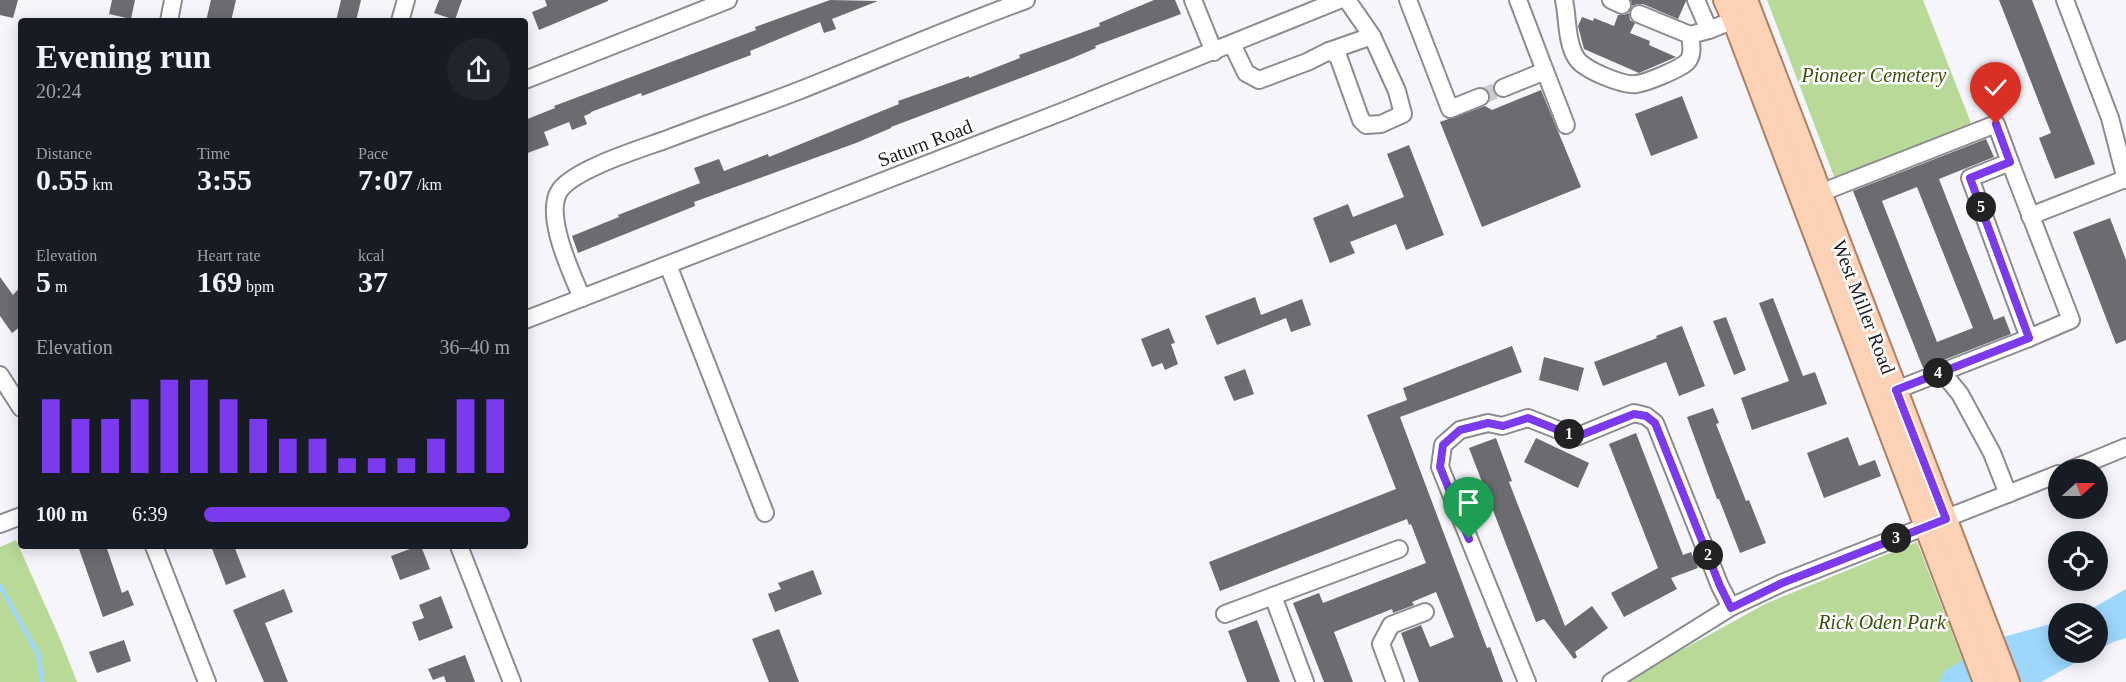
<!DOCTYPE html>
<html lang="en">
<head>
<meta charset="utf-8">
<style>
	body { margin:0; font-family:Georgia,serif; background:#20242c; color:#f1f3f6; height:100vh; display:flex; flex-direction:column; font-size:22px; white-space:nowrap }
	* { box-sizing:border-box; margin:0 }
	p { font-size:20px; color:#9ea1a6 }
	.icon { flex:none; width:33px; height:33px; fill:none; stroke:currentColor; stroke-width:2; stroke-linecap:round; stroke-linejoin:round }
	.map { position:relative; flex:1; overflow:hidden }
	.details { position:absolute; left:18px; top:18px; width:510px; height:531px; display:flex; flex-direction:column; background:#171b24; border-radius:6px; box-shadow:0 3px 15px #0003 }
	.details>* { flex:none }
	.needle { width:39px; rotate:69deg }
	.controls { position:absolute; left:2048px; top:459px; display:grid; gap:12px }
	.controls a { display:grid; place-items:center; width:60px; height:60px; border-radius:50%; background:#171b24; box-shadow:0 3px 15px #0003; font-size:30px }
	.pin { position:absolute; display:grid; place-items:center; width:51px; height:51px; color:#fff; margin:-62px -26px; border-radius:50% 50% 50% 0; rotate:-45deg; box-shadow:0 0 6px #0007 }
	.pin .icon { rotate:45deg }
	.km { position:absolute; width:30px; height:30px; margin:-15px; border-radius:50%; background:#222; color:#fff; font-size:16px; line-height:30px; text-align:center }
	.round { display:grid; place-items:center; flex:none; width:63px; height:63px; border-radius:32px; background:#20242c }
	.head { display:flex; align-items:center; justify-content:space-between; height:102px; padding:0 18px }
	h1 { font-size:33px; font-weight:700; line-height:45px }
	.metrics { display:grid; grid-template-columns:repeat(3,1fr); gap:9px; height:102px; padding:6px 18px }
	.metrics div { display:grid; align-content:center }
	.metrics b { font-size:30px; font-weight:700 }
	.metrics small { font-size:16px; font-weight:400 }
	.metrics p { font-size:16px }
	.chart { height:168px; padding:12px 18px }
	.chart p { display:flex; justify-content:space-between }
	.chart svg { width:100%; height:108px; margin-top:6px; stroke:#7c3aed; stroke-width:6 }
	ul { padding:0 18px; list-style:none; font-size:20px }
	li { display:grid; grid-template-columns:96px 72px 1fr; align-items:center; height:45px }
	li i { height:15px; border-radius:8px; background:#7c3aed }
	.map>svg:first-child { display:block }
</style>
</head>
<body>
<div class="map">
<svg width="2126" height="682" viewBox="0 0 2126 682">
	<rect width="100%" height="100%" fill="#f6f5fb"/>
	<!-- green -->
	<g fill="#b9d998">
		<polygon points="1767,0 1923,0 1971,123 1835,179"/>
		<polygon points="16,540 61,641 77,682 0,682 0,547"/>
		<polygon points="1917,542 1971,682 1630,682 1667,658 1767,603"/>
	</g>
	<!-- water -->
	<g fill="#9ed7fc">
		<polygon points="2126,589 2126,638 2113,642 2097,651 2097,614 2084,613"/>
		<polygon points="2058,622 2058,652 2093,653 2041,682 1939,682 1944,671 2003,637"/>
	</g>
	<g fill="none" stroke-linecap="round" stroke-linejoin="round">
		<!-- stream -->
		<polyline stroke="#9ed7fc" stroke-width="4.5" points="0,586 38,654 42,682"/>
	</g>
	<!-- building -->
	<g fill="#6c6b70" fill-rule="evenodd">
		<polygon points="0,0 18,0 13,18 0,15"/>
		<polygon points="112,0 135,0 131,19 109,14"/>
		<polygon points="211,0 236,0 231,21 206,21"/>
		<polygon points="341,0 361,0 356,21 336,21"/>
		<polygon points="439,0 462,0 455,20 434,13"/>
		<polygon points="545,0 608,0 608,1 539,30 532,12 547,6"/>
		<polygon points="830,0 878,1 832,19 836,29 824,33 820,22 750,51 751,55 642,96 641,93 591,112 591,113 584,116 587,124 572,130 569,122 544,132 549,145 525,154 525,120 555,108 554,106 756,30 755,27"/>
		<polygon points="1154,0 1175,0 1181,14 1095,46 1096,48 1068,60 891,127 891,128 856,143 694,202 695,206 578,253 572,236 619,217 618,215 700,183 694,168 719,159 724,171 768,154 769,157 899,104 898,101 969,76 969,78 1020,58 1019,55 1100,26 1099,23"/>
		<polygon points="1631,0 1686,0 1686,1 1678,19 1643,4 1637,4 1632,6"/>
		<polygon points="1999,0 2032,0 2095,164 2055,179 2039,138 2051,133"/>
		<polygon points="1629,13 1630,20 1635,23 1630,33 1650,41 1649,45 1676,57 1639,73 1584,49 1578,26 1582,17 1593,21 1594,18 1614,26 1618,15 1624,15"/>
		<polygon points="1541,90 1581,187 1482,227 1440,122 1485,106 1492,110"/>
		<polygon points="1682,96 1698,138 1651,156 1635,114"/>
		<path d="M1986 139 1994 157 1939 179 1994 320 2004 316 2011 334 1923 368 1853 191ZM1917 187 1973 328 1937 342 1882 201Z"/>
		<polygon points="1409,145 1444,235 1406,250 1396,224 1350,242 1355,253 1330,263 1313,218 1348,204 1353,217 1404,197 1387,154"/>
		<polygon points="2110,218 2126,260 2126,340 2116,344 2073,232"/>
		<polygon points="0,277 13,295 21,286 21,326 12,333 0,316"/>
		<polygon points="1255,297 1261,315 1302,299 1311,325 1291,332 1286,318 1217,345 1205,316"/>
		<polygon points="1773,298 1803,376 1815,372 1827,404 1752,430 1741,398 1789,381 1759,303"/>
		<polygon points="1726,317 1746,370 1734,375 1713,321"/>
		<polygon points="1682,326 1705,386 1679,396 1666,362 1603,386 1594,362 1657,338 1656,336"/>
		<polygon points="1169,328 1175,343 1171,344 1178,364 1165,370 1162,363 1152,367 1141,339"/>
		<polygon points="1512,346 1522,372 1400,417 1487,648 1490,647 1503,682 1419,682 1401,633 1421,625 1430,647 1454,637 1436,592 1412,602 1414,605 1393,613 1392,609 1334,632 1353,682 1324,682 1293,603 1319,593 1323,603 1426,563 1411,524 1409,525 1407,519 1220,591 1209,562 1396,489 1367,415 1407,400 1403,388"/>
		<polygon points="1544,357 1584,368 1578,391 1539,380"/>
		<polygon points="1245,369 1254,394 1234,401 1224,377"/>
		<polygon points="1713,408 1719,423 1716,424 1746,501 1749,500 1766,543 1740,553 1719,499 1717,499 1687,417"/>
		<polygon points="1636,433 1683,555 1691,552 1698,568 1671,578 1677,589 1624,617 1611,593 1658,568 1609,444"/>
		<polygon points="1848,437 1859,466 1875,460 1881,476 1824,498 1807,453"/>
		<polygon points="1496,438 1512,481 1509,482 1565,626 1592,606 1608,628 1575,652 1577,657 1574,659 1544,619 1536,622 1469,448"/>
		<polygon points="1536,438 1589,463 1578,488 1524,462"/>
		<polygon points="78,546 106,546 122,593 128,590 134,605 103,617"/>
		<polygon points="211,546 234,546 246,577 226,585"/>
		<polygon points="418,546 421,546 430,569 400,580 391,556"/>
		<polygon points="813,570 822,594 775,612 768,594 781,589 778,583"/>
		<polygon points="284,589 293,612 265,623 288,682 264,682 233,610"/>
		<polygon points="441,596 453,628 419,641 412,622 424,618 419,605"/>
		<polygon points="1257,620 1280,682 1247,682 1228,631"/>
		<polygon points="779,629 799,682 769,682 752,639"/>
		<polygon points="124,640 131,661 97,673 89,652"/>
		<polygon points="465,655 475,682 446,682 444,676 433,680 428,669"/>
	</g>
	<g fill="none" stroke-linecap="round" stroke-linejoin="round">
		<!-- minor-tunnel -->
		<polyline stroke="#cbcacf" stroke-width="16" stroke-dasharray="16 8" stroke-linecap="butt" points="1480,97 1503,88"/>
		<!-- minor casing -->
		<g stroke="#8c8b90" stroke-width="20">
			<g id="minor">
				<polyline points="1193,0 1214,52"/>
				<polyline points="1408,0 1450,109 1480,97"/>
				<path d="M1564 0C1568 18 1566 43 1577 59 1585 70 1623 86 1636 84 1646 83 1680 69 1687 62 1694 55 1691 43 1690 35"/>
				<polyline points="1611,0 1622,5"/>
				<polyline points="1696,0 1709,30 1734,20"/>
				<polyline points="2065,0 2110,118 2126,180"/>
				<polyline points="1639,14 1690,35 1709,30"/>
				<polyline points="169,21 173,0"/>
				<polyline points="400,21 406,0"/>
				<polyline points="1232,44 1246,73 1259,80 1307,62 1329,51 1338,56 1361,120 1366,125 1381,124 1403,114 1397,91 1372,36 1347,0"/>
				<polyline points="1329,51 1372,36"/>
				<polyline points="1545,71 1566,125"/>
				<polyline points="525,80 728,0"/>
				<polyline points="1503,88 1545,71 1518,0"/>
				<polyline points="2010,162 2071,320 2029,338"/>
				<polyline points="1820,193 1996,124 2010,162 1970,178 2029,338 1896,390"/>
				<polyline points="2030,216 2125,179"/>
				<polyline points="668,265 765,513"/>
				<path d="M582 298C572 274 543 214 560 190 575 169 640 149 665 140 709 123 754 108 798 91 874 61 949 28 1026 0"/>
				<polyline points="525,320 1064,111 1339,0"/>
				<polyline points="1942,372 1960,394 1992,453 2008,494"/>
				<polyline points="0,375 21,408"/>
				<polyline points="2070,470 2126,447"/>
				<polyline points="0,524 21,516"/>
				<polyline points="154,546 207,682"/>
				<polyline points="459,546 512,682"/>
				<polyline points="1225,614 1273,596"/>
				<polyline points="1305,682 1273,596 1399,549"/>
				<polyline points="1395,682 1381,644 1391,625 1425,612"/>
				<polyline points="1527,682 1440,467 1443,445 1460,430 1488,423 1502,426 1528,418 1576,437 1634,413 1646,416 1655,423 1720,586 1731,607"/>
				<polyline points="1611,682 1731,607 1782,583 2058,474"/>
			</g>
		</g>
		<!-- major casing -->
		<g stroke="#ac8062" stroke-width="26">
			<g id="major">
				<polyline points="1725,0 1734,20 1985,682"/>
				<polyline points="1746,0 2008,682"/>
			</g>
		</g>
		<!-- minor -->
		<use href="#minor" stroke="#fff" stroke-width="16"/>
		<!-- major -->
		<use href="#major" stroke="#fbd2b6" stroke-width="22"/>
	</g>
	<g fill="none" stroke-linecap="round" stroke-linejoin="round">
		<!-- route casing -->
		<g stroke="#fff" stroke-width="12">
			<polyline id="route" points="1469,539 1440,467 1443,445 1460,430 1488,423 1503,426 1528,418 1576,437 1634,414 1646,416 1655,423 1720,586 1731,608 1782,583 1946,519 1896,390 2029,338 1970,178 2010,162 1996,124"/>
		</g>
		<!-- route -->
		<use href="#route" stroke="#7c3aed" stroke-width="8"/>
	</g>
	<g text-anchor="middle" stroke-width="5" stroke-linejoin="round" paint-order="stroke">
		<!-- park labels -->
		<g font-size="20" font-style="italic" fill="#365309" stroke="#fff">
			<text x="1874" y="82">Pioneer Cemetery</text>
			<text x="1882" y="629">Rick Oden Park</text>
		</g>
		<!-- street labels -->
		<g font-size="20" fill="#1e1e20" stroke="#fff">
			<text transform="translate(925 143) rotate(-21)" y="7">Saturn Road</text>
			<text transform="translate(1864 307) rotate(69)" y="7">West Miller Road</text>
		</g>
	</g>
</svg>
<div class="controls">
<a><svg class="needle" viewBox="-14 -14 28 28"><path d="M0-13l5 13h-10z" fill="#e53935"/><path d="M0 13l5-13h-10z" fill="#9ea1a6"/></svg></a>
<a><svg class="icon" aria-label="locate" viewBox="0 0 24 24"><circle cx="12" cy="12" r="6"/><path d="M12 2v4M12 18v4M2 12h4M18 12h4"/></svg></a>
<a><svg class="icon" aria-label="layers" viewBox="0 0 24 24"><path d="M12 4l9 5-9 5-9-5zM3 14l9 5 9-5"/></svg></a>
</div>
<div class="pin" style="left:1469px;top:539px;background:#1e9e55"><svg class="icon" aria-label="arrive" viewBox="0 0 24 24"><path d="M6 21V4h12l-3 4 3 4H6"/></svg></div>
<div class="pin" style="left:1996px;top:124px;background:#d93025"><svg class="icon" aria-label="check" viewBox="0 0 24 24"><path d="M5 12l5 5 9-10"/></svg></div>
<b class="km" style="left:1569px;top:434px">1</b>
<b class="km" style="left:1708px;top:555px">2</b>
<b class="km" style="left:1896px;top:538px">3</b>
<b class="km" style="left:1938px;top:373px">4</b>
<b class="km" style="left:1981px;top:207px">5</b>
<section class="details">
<div class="head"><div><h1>Evening run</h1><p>20:24</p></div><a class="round"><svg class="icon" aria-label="share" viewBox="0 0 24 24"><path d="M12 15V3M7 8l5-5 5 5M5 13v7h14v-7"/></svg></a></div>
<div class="metrics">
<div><p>Distance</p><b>0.55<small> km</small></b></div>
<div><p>Time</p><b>3:55</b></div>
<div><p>Pace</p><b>7:07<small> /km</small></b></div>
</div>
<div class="metrics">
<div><p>Elevation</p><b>5<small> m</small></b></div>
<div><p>Heart rate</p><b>169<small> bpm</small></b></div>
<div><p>kcal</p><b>37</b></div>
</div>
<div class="chart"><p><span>Elevation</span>36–40 m</p>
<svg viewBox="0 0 160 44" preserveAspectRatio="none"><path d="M5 44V14M15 44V22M25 44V22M35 44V14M45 44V6M55 44V6M65 44V14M75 44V22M85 44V30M95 44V30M105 44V38M115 44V38M125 44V38M135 44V30M145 44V14M155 44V14"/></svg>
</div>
<ul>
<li><b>100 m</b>6:39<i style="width:100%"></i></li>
</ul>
</section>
</div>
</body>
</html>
